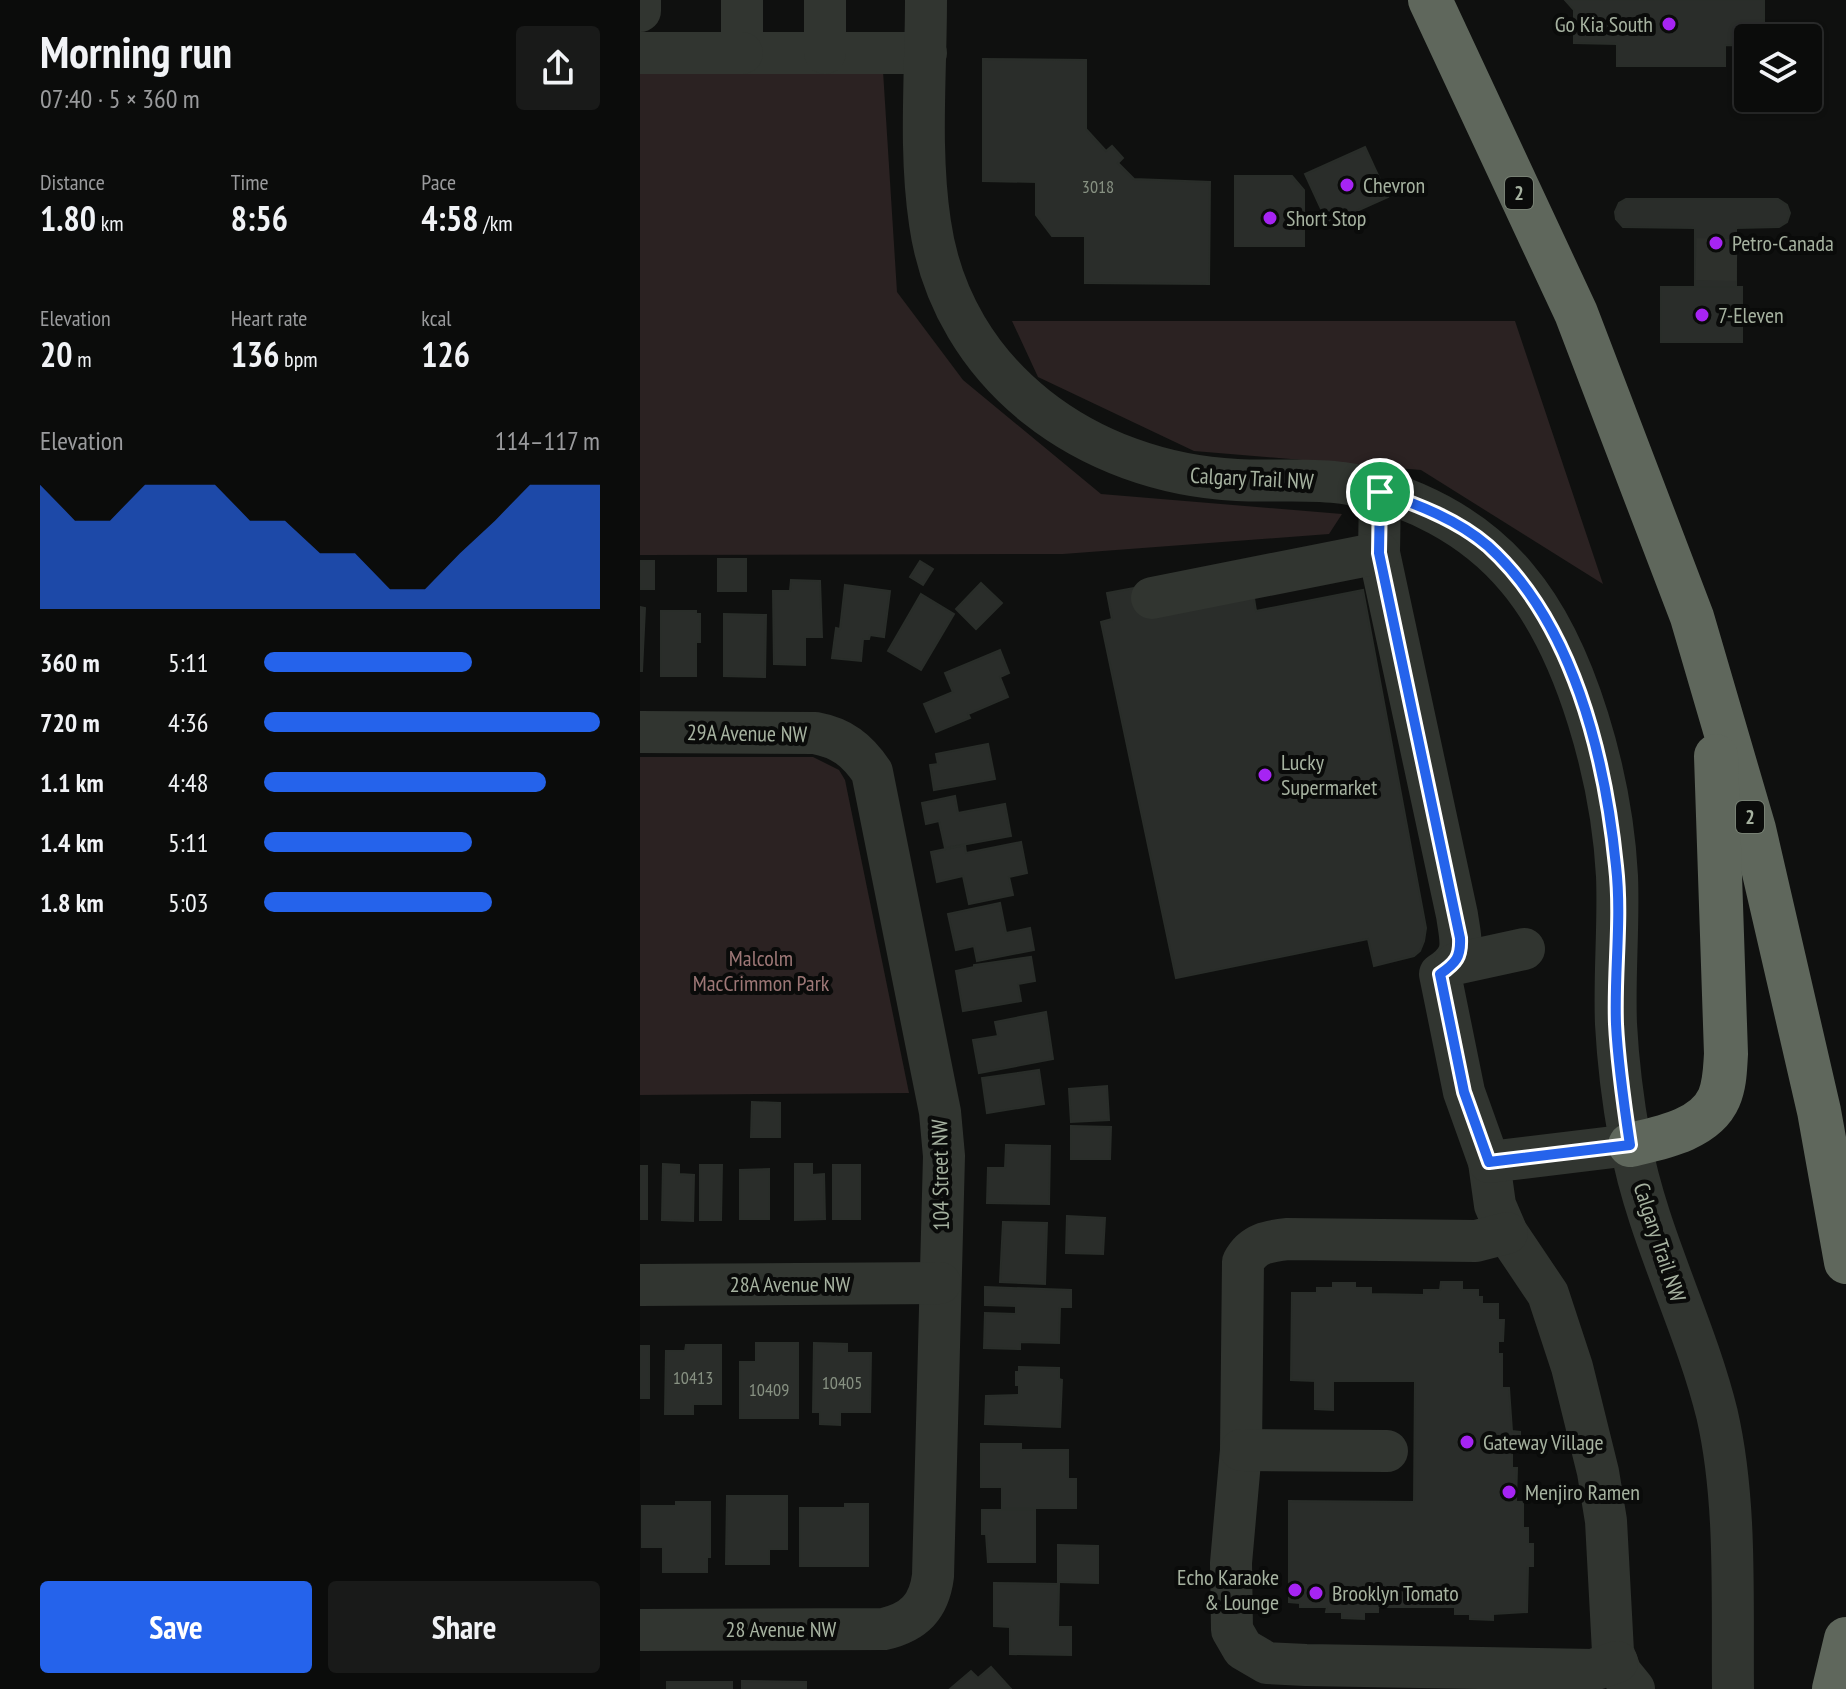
<!DOCTYPE html>
<html lang="en">
<head>
<meta charset="utf-8">
<style>
	body { margin:0; font-family:"PT Sans Narrow",sans-serif; background:#191a19; color:#f1f3f6; height:100vh; display:flex; flex-direction:column; font-size:30px; white-space:nowrap }
	* { box-sizing:border-box; margin:0 }
	p { font-size:26px; color:#9a9b9d }
	.icon { flex:none; width:44px; height:44px; fill:none; stroke:currentColor; stroke-width:2; stroke-linecap:round; stroke-linejoin:round }
	.map { position:relative; flex:1; overflow:hidden }
	.panel { display:flex; flex-direction:column; background:#0b0c0b; width:640px }
	.panel>* { flex:none }
	.controls { position:absolute; left:1094px; top:24px; display:grid; gap:16px }
	.controls a { display:grid; place-items:center; width:88px; height:88px; border-radius:8px; background:#0b0c0b; box-shadow:0 2px 6px #0004,0 0 0 2px #2b2c2c; font-size:40px }
	.pin { position:absolute; display:grid; place-items:center; width:68px; height:68px; color:#fff; margin:-34px; border:4px solid #fff; border-radius:50%; box-shadow:0 2px 8px #0007 }
	.round { display:grid; place-items:center; flex:none; width:84px; height:84px; border-radius:8px; background:#191a19 }
	.head { display:flex; align-items:center; justify-content:space-between; height:136px; padding:0 40px }
	h1 { font-size:44px; font-weight:800; line-height:60px }
	.figures { display:grid; grid-template-columns:repeat(3,1fr); gap:12px; height:136px; padding:8px 40px }
	.figures div { display:grid; align-content:center }
	.figures b { font-size:34px; font-weight:800 }
	.figures small { font-size:22px; font-weight:400 }
	.figures p { font-size:22px }
	.chart { height:224px; padding:16px 40px }
	.chart p { display:flex; justify-content:space-between }
	.chart svg { width:100%; height:144px; margin-top:8px; fill:#2563eb; opacity:.7 }
	.primary-button { display:flex; gap:16px; margin-top:auto; padding:16px 40px }
	.primary-button a { flex:1; height:92px; border-radius:8px; background:#2563eb; color:#fff; font-size:32px; font-weight:800; line-height:92px; text-align:center }
	.primary-button a+a { background:#191a19; color:#f1f3f6 }
	ul { padding:0 40px; list-style:none; font-size:26px }
	li { display:grid; grid-template-columns:128px 96px 1fr; align-items:center; height:60px }
	li i { height:20px; border-radius:10px; background:#2563eb }
	main { display:flex; flex:1; min-height:0 }
	.map>svg:first-child { display:block }
</style>
</head>
<body>
<main>
<section class="panel">
<div class="head"><div><h1>Morning run</h1><p>07:40 · 5 × 360 m</p></div><a class="round"><svg class="icon" aria-label="share" viewBox="0 0 24 24"><path d="M12 15V3M7 8l5-5 5 5M5 13v7h14v-7"/></svg></a></div>
<div class="figures">
<div><p>Distance</p><b>1.80<small> km</small></b></div>
<div><p>Time</p><b>8:56</b></div>
<div><p>Pace</p><b>4:58<small> /km</small></b></div>
</div>
<div class="figures">
<div><p>Elevation</p><b>20<small> m</small></b></div>
<div><p>Heart rate</p><b>136<small> bpm</small></b></div>
<div><p>kcal</p><b>126</b></div>
</div>
<div class="chart"><p><span>Elevation</span>114–117 m</p>
<svg viewBox="0 0 160 44" preserveAspectRatio="none"><path d="M0 44V6L10 17L20 17L30 6L40 6L50 6L60 17L70 17L80 27L90 27L100 38L110 38L120 27L130 17L140 6L150 6L160 6V44z"/></svg>
</div>
<ul>
<li><b>360 m</b>5:11<i style="width:62%"></i></li>
<li><b>720 m</b>4:36<i style="width:100%"></i></li>
<li><b>1.1 km</b>4:48<i style="width:84%"></i></li>
<li><b>1.4 km</b>5:11<i style="width:62%"></i></li>
<li><b>1.8 km</b>5:03<i style="width:68%"></i></li>
</ul>
<div class="primary-button"><a>Save</a><a>Share</a></div>
</section>
<div class="map">
<svg width="1206" height="1689" viewBox="0 0 1206 1689">
	<rect width="100%" height="100%" fill="#0f100f"/>
	<!-- green -->
	<g fill="#2b2222">
		<polygon points="0,70 243,71 257,292 323,380 461,494 702,514 689,534 423,554 0,555"/>
		<polygon points="372,321 875,321 963,584 781,470 554,451 398,377"/>
		<polygon points="0,757 173,757 199,770 205,780 269,1093 0,1095"/>
	</g>
	<!-- building -->
	<g fill="#2a2d2a" stroke="#292d29" stroke-width="2">
		<polygon points="925,0 1124,0 1124,38 1108,38 1108,46 1085,45 1085,66 977,66 977,44 934,43 934,10"/>
		<polygon points="343,59 446,60 446,129 466,151 472,146 483,158 478,163 494,179 570,182 569,284 445,283 445,236 412,236 396,215 396,182 343,181"/>
		<polygon points="725,147 748,197 688,224 665,174"/>
		<polygon points="595,176 652,176 664,190 664,246 595,246"/>
		<polygon points="986,199 1138,199 1147,205 1150,213 1147,222 1139,227 1096,228 1096,287 1055,287 1055,228 983,227 976,219 975,212 979,203"/>
		<rect x="1021" y="287" width="81" height="55"/>
		<rect x="78" y="559" width="28" height="32"/>
		<rect x="0" y="561" width="14" height="28"/>
		<polygon points="280,561 293,569 283,585 270,577"/>
		<polygon points="151,580 180,581 182,637 165,637 165,665 134,664 133,591 150,591"/>
		<polygon points="341,583 362,603 336,629 316,609"/>
		<polygon points="205,585 250,591 244,637 230,635 229,639 223,639 221,661 192,658 196,628 200,629"/>
		<polygon points="510,585 613,592 616,611 723,590 786,928 784,941 780,951 774,956 734,966 728,939 536,978 461,622 472,619 467,593"/>
		<polygon points="281,594 314,614 281,670 248,651"/>
		<polygon points="0,607 5,608 2,671 0,671"/>
		<polygon points="21,611 56,611 56,614 60,614 60,642 56,642 56,676 21,676"/>
		<polygon points="84,614 126,615 125,677 84,676"/>
		<polygon points="360,650 369,673 360,677 368,697 328,714 330,718 296,732 284,704 313,692 305,673"/>
		<polygon points="348,744 355,779 294,790 290,765 298,764 296,754"/>
		<polygon points="315,796 318,813 365,804 371,836 305,848 299,821 286,824 282,803"/>
		<polygon points="381,842 387,873 369,877 373,895 329,904 323,876 297,882 291,852 325,845 326,853"/>
		<polygon points="360,903 366,933 390,928 394,950 337,961 334,946 316,950 308,914"/>
		<polygon points="391,957 395,981 378,984 381,1001 323,1011 316,971 334,967 334,965"/>
		<polygon points="406,1012 413,1059 339,1073 333,1040 358,1036 355,1022"/>
		<polygon points="399,1070 404,1104 347,1113 342,1078"/>
		<polygon points="467,1086 469,1120 431,1122 429,1089"/>
		<polygon points="112,1102 140,1103 140,1137 111,1137"/>
		<polygon points="431,1126 471,1127 470,1159 431,1159"/>
		<polygon points="366,1145 410,1146 409,1204 347,1203 348,1168 365,1168"/>
		<polygon points="23,1164 39,1165 39,1174 54,1175 53,1221 22,1220"/>
		<polygon points="155,1164 172,1164 172,1175 184,1174 185,1219 155,1220"/>
		<polygon points="60,1165 82,1165 81,1220 60,1220"/>
		<rect x="193" y="1165" width="27" height="54"/>
		<rect x="0" y="1166" width="7" height="53"/>
		<polygon points="129,1169 129,1219 100,1219 100,1170"/>
		<polygon points="427,1216 465,1218 463,1254 426,1253"/>
		<polygon points="363,1222 407,1223 405,1284 360,1282"/>
		<polygon points="801,1282 822,1282 822,1290 838,1290 838,1297 842,1297 842,1304 858,1304 858,1320 864,1320 863,1341 858,1341 858,1354 862,1354 862,1388 869,1388 872,1431 880,1432 880,1452 872,1452 872,1468 877,1468 876,1502 883,1502 883,1528 888,1528 888,1544 893,1544 893,1566 888,1566 887,1612 853,1614 853,1620 830,1619 830,1614 815,1614 815,1607 738,1607 738,1612 724,1612 724,1619 702,1618 702,1612 686,1612 687,1607 660,1607 660,1603 649,1602 649,1501 774,1502 775,1381 693,1381 693,1410 675,1409 675,1381 651,1380 652,1293 677,1293 677,1288 693,1288 693,1283 715,1283 715,1288 731,1288 731,1294 784,1295 784,1290 800,1290"/>
		<polygon points="345,1287 431,1290 431,1307 420,1307 419,1343 380,1342 380,1349 344,1348 345,1313 376,1314 376,1306 345,1305"/>
		<polygon points="116,1343 158,1343 158,1418 100,1418 100,1362 116,1362"/>
		<polygon points="174,1343 207,1344 207,1353 231,1353 230,1412 200,1412 200,1425 180,1424 180,1412 173,1412"/>
		<polygon points="46,1345 81,1345 81,1404 53,1404 53,1414 25,1414 26,1351 45,1351"/>
		<rect x="0" y="1346" width="9" height="52"/>
		<polygon points="379,1367 419,1368 419,1379 422,1380 420,1427 345,1424 346,1396 379,1395 379,1385 376,1385 376,1372 379,1372"/>
		<polygon points="341,1444 381,1444 381,1450 428,1450 428,1479 436,1479 436,1508 362,1508 362,1487 341,1487"/>
		<polygon points="87,1496 147,1496 147,1549 129,1549 129,1564 86,1564"/>
		<polygon points="36,1502 70,1502 70,1557 67,1557 67,1572 23,1572 23,1547 2,1547 2,1506 36,1506"/>
		<polygon points="205,1504 228,1504 228,1566 160,1566 160,1508 205,1508"/>
		<polygon points="342,1510 395,1510 395,1562 348,1562 346,1534 342,1534"/>
		<polygon points="418,1545 458,1546 458,1583 418,1582"/>
		<polygon points="354,1583 419,1584 418,1627 431,1627 431,1655 370,1654 370,1627 354,1626"/>
		<polygon points="351,1667 371,1689 310,1689 331,1671 338,1678"/>
		<polygon points="102,1681 166,1682 166,1689 102,1689"/>
		<rect x="27" y="1682" width="65" height="7"/>
	</g>
	<g fill="none" stroke-linecap="round" stroke-linejoin="round">
		<!-- minor-tunnel -->
		<polyline stroke="#2d302c" stroke-width="42" stroke-dasharray="42 21" stroke-linecap="butt" points="1056,259 1097,260"/>
		<!-- minor -->
		<g stroke="#313530" stroke-width="42">
			<polyline points="102,0 102,53 286,53"/>
			<polyline points="185,0 185,53"/>
			<path d="M286 0C286 74 279 150 290 223 312 377 449 473 597 480 633 482 668 478 703 483 769 492 835 527 877 578 938 650 972 782 977 876 979 925 974 975 976 1024 978 1063 983 1102 990 1141 1007 1235 1054 1321 1077 1414 1097 1501 1092 1600 1093 1689"/>
			<polyline points="0,11 0,0"/>
			<polyline points="0,53 102,53"/>
			<path d="M740 492 739 553 817 915C821 943 827 956 800 974L824 1092 849 1162 855 1205 867 1233 908 1294 932 1367 958 1472 966 1521 973 1652 981 1673 994 1689"/>
			<polyline points="512,598 739,553"/>
			<path d="M0 732 175 733C202 738 217 750 232 772L300 1112 304 1156 293 1576C289 1607 274 1622 244 1629L0 1630"/>
			<polyline points="815,964 884,949"/>
			<polyline points="849,1162 990,1145"/>
			<path d="M867 1233 836 1241 648 1239C629 1241 613 1243 603 1262L601 1450 591 1563 592 1630 603 1649 627 1663 666 1665 953 1670 977 1662"/>
			<polyline points="0,1285 300,1283"/>
			<polyline points="601,1450 747,1451"/>
		</g>
		<!-- highway -->
		<g stroke="#5f675c" stroke-width="44">
			<polyline points="790,0 936,313 1052,617 1114,829 1179,1111 1206,1262"/>
			<path d="M990 1145C1020 1138 1065 1130 1079 1098 1085 1084 1085 1069 1086 1054L1076 756"/>
			<polyline points="1194,1689 1206,1639"/>
		</g>
	</g>
	<g fill="none" stroke-linecap="round" stroke-linejoin="round">
		<!-- route casing -->
		<g stroke="#fff" stroke-width="16">
			<path id="route" d="M740 492C777 504 818 520 848 546 933 623 965 756 976 866 982 919 974 971 976 1024 978 1065 984 1105 990 1145L849 1162 824 1092 800 974C816 963 821 957 820 938L739 553Z"/>
		</g>
		<!-- route -->
		<use href="#route" stroke="#2563eb" stroke-width="10"/>
	</g>
	<!-- markers -->
	<g fill="#a624f3" stroke="#0a0b0a" stroke-width="3">
		<circle cx="1029" cy="24" r="8"/>
		<circle cx="707" cy="185" r="8"/>
		<circle cx="630" cy="218" r="8"/>
		<circle cx="1076" cy="243" r="8"/>
		<circle cx="1062" cy="315" r="8"/>
		<circle cx="625" cy="775" r="8"/>
		<circle cx="827" cy="1442" r="8"/>
		<circle cx="869" cy="1492" r="8"/>
		<circle cx="655" cy="1590" r="8"/>
		<circle cx="676" cy="1593" r="8"/>
	</g>
	<g text-anchor="middle" stroke-width="8" stroke-linejoin="round" paint-order="stroke">
		<!-- number labels -->
		<g font-size="18" fill="#879182">
			<text x="458" y="193">3018</text>
			<text x="53" y="1384">10413</text>
			<text x="202" y="1389">10405</text>
			<text x="129" y="1396">10409</text>
		</g>
		<!-- shield labels -->
		<g fill="#0a0b0a" stroke="#778073" stroke-width="2">
			<rect x="865" y="177" width="28" height="32" rx="6"/>
			<rect x="1096" y="801" width="28" height="32" rx="6"/>
		</g>
		<g font-size="20" font-weight="bold" fill="#a6b2a0">
			<text x="879" y="200">2</text>
			<text x="1110" y="824">2</text>
		</g>
		<!-- poi labels -->
		<g font-size="22" fill="#a6b2a0" stroke="#0a0b0a" text-anchor="start">
			<text x="1013" y="32" text-anchor="end">Go Kia South</text>
			<text x="723" y="193">Chevron</text>
			<text x="646" y="226">Short Stop</text>
			<text x="1092" y="251">Petro-Canada</text>
			<text x="1078" y="323">7-Eleven</text>
			<text x="641" y="770">Lucky<tspan x="641" dy="25">Supermarket</tspan></text>
			<text x="843" y="1450">Gateway Village</text>
			<text x="885" y="1500">Menjiro Ramen</text>
			<text x="639" y="1585" text-anchor="end">Echo Karaoke<tspan x="639" dy="25">&amp; Lounge</tspan></text>
			<text x="692" y="1601">Brooklyn Tomato</text>
		</g>
		<!-- street labels -->
		<g font-size="22" fill="#a6b2a0" stroke="#0a0b0a">
			<text transform="translate(612 478) rotate(3)" y="8">Calgary Trail NW</text>
			<text transform="translate(107 733) rotate(1)" y="8">29A Avenue NW</text>
			<text transform="translate(300 1175) rotate(-91)" y="8">104 Street NW</text>
			<text transform="translate(1020 1242) rotate(72)" y="8">Calgary Trail NW</text>
			<text x="150" y="1292">28A Avenue NW</text>
			<text x="141" y="1637">28 Avenue NW</text>
		</g>
		<!-- park labels -->
		<g font-size="22" fill="#9d7776" stroke="#0a0b0a">
			<text x="121" y="966">Malcolm<tspan x="121" dy="25">MacCrimmon Park</tspan></text>
		</g>
	</g>
</svg>
<div class="controls">
<a><svg class="icon" aria-label="layers" viewBox="0 0 24 24"><path d="M12 4l9 5-9 5-9-5zM3 14l9 5 9-5"/></svg></a>
</div>
<div class="pin" style="left:740px;top:492px;background:#1e9e55"><svg class="icon" aria-label="arrive" viewBox="0 0 24 24"><path d="M6 21V4h12l-3 4 3 4H6"/></svg></div>
</div>
</main>
</body>
</html>
